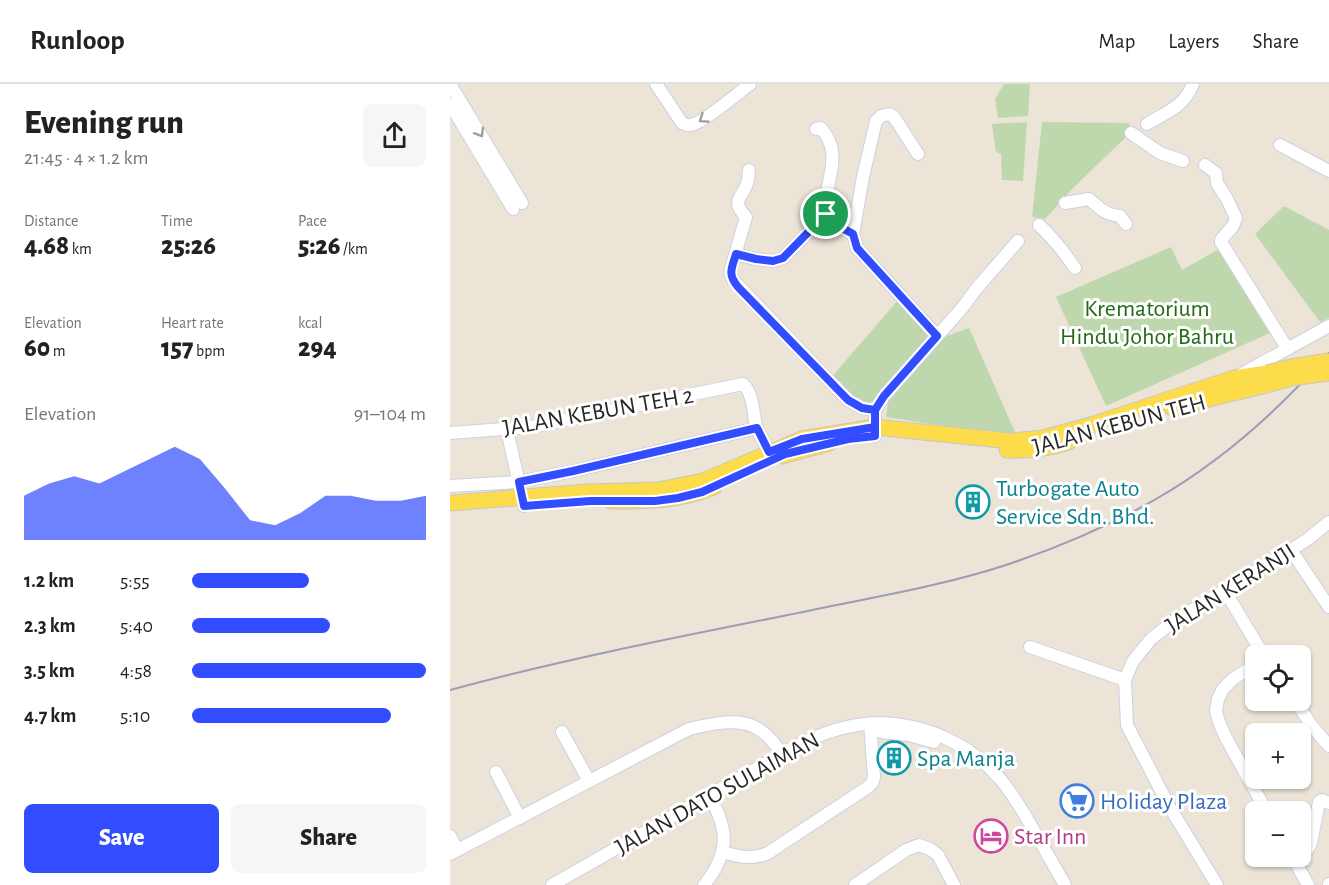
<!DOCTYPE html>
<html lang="en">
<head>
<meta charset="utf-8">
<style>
	body { margin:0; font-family:"Alegreya Sans",sans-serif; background:#f6f6f6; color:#222; height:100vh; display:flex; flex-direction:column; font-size:22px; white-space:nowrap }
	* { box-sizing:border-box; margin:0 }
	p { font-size:20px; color:#767676 }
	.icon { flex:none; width:33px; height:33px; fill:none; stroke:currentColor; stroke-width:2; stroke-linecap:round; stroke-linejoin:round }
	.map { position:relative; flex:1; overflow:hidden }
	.side { display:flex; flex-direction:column; background:#fff; width:450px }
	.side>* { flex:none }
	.controls { position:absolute; left:795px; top:561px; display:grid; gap:12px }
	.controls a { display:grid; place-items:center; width:66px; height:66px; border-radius:9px; background:#fff; box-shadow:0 2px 4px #0004; font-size:30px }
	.pin { position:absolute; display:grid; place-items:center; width:51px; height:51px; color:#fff; margin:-26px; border:3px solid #fff; border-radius:50%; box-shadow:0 2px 6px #0007 }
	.round { display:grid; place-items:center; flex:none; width:63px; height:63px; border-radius:9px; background:#f6f6f6 }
	.summary { display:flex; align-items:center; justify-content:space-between; height:102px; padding:0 24px }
	h1 { font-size:33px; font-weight:800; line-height:45px }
	.metrics { display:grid; grid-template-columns:repeat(3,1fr); gap:9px; height:102px; padding:6px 24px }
	.metrics div { display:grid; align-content:center }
	.metrics b { font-size:26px; font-weight:800 }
	.metrics small { font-size:16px; font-weight:400 }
	.metrics p { font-size:16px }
	.chart { height:168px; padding:12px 24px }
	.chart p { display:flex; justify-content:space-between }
	.chart svg { width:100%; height:108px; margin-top:6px; fill:#314dff; opacity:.7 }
	.button { display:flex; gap:12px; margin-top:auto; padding:12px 24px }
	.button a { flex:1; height:69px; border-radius:9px; background:#314dff; color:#fff; font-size:24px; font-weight:800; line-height:69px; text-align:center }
	.button a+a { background:#f6f6f6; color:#222 }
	ul { padding:0 24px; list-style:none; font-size:20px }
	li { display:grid; grid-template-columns:96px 72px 1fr; align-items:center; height:45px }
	li i { height:15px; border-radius:8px; background:#314dff }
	header { display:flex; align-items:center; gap:36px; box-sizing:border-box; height:84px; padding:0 30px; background:#fff; border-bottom:2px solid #e0e0e0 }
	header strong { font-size:28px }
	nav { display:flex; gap:33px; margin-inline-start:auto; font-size:21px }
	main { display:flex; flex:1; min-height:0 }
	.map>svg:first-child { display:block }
</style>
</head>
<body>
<header>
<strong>Runloop</strong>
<nav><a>Map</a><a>Layers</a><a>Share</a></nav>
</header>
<main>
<section class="side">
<div class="summary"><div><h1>Evening run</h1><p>21:45 · 4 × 1.2 km</p></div><a class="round"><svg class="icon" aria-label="share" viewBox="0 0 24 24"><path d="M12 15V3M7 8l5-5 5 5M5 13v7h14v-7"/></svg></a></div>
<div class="metrics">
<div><p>Distance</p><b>4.68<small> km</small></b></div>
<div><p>Time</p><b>25:26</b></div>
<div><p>Pace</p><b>5:26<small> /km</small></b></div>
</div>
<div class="metrics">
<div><p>Elevation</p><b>60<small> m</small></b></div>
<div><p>Heart rate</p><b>157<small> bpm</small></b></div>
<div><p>kcal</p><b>294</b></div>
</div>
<div class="chart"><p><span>Elevation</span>91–104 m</p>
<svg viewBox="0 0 160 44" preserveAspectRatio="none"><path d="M0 44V26L10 21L20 18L30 21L40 16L50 11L60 6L70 11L80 23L90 36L100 38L110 33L120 26L130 26L140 28L150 28L160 26V44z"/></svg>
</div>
<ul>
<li><b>1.2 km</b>5:55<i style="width:50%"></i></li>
<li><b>2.3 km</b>5:40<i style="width:59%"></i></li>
<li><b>3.5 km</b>4:58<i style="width:100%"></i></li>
<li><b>4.7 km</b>5:10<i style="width:85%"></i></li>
</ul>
<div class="button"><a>Save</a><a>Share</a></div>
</section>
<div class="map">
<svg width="879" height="801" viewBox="0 0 879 801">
	<rect width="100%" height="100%" fill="#ece4d7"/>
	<!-- cemetery -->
	<g fill="#bfd7ad">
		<polygon points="554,0 580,0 578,32 548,34 545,15"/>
		<polygon points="577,38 573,97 552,96 551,70 546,68 542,40"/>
		<polygon points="592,38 679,39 680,44 677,52 622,105 595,135 582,133"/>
		<polygon points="834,122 879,146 879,234 870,238 805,150"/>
		<polygon points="721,163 732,186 771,164 820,249 656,322 606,213"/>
		<polygon points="449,215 482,247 423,317 409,322 380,295"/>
		<polygon points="519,244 565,348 553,351 436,333 439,310 491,254"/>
	</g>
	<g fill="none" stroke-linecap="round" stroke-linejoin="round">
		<!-- minor casing -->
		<g stroke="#cdd0e3" stroke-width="14">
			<g id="minor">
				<polyline points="0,0 72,119"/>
				<path d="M206 0 232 39C236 41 237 42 241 41 251 40 290 8 300 0"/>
				<polyline points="0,20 63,125"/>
				<path d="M697 40C718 27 733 24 743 0"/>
				<path d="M366 45 371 44C390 66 381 86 376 112 375 118 374 125 377 130 382 141 393 145 403 150"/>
				<polyline points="681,49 710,69 733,77"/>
				<polyline points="830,61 879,87"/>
				<polyline points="468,70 444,33 439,30 431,32 426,37 413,93 403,150 407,164 487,252"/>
				<polyline points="755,81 766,89 767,99 777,115 786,134 783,142 771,156 771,158 837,264"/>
				<path d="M299 86C298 89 299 93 298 96 294 114 279 115 296 133L280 188 283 196 398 316 412 324 425 326"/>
				<path d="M615 119 639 115C651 125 654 130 670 132L676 140"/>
				<path d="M589 141C603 154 614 168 625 184"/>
				<polyline points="286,170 306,175 323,177 333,174 376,130"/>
				<polyline points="790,291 879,242"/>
				<polyline points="57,346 74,422"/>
				<path d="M0 349 81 343 293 300C303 309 303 328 306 342 309 351 315 360 319 368"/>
				<polyline points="425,352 425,326 434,312 513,223 526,205 568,157"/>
				<polyline points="0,402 68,398 87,394 123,387 307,344"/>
				<polyline points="841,466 879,523"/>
				<polyline points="775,507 814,572"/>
				<polyline points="580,563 675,596"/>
				<polyline points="806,580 783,595 773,605 768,615 766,627 769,638 776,654 817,728"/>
				<polyline points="845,616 861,641 879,662"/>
				<polyline points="112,648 139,697"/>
				<polyline points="431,648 459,651 484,658"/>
				<polyline points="46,688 70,734"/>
				<polyline points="0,752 7,766"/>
				<path d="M273 768C290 773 302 776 318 769L418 703 422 699 424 693 420 640"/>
				<path d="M0 770 239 645C282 635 311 630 334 675"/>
				<polyline points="850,770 858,765 861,759 869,718 872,716 879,719"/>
				<polyline points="842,772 858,801"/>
				<path d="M102 801 344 663C369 650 398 640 427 639 474 639 521 660 551 696 562 709 570 723 579 738 591 759 603 780 615 801"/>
				<path d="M254 801C280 769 279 746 259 711"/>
				<polyline points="405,801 456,766 469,761 480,765 488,771 504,801"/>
				<polyline points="767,801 719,722 677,641 675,596 683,577 701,555 724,537 841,466 858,455 879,438"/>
				<polyline points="879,801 879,800"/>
			</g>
		</g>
		<!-- major casing -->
		<g stroke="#c7c7c7" stroke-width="17">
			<g id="major">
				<polyline points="722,324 812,302"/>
				<path d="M557 366C579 367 598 365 619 358"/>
				<polyline points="332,372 379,359"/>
				<path d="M161 417C196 417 231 417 264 403"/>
				<polyline points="0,419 138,408 208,406 253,397 352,355 425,343 560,357 593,354 641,341 784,294 817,289"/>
			</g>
		</g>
		<!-- minor -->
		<use href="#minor" stroke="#fff" stroke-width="12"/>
		<!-- major -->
		<use href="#major" stroke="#fddc4c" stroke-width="15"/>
		<!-- rail -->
		<path stroke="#9a9db4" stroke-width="2" d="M0 606C118 574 238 551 358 527 424 513 492 502 556 481 607 464 659 442 706 415 772 377 829 326 879 269"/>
		<!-- major-bridge casing -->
		<g stroke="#c7c7c7" stroke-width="17" stroke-linecap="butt">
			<g id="major-bridge">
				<polyline points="817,289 841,283 879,277"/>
				<polyline points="812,302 842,294 879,289"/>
			</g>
		</g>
		<!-- major-bridge -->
		<use href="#major-bridge" stroke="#fddc4c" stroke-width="15"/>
	</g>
	<!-- one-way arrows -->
	<defs><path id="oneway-chevron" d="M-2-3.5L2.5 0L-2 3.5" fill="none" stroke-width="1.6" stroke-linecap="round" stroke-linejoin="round" transform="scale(1.5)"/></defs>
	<g stroke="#9e9e9e">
		<use href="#oneway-chevron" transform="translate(253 35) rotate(146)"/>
		<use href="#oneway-chevron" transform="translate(30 49) rotate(59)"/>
	</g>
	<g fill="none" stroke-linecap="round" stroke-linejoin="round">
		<!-- route casing -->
		<g stroke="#fff" stroke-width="12">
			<path id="route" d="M376 130 387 141 403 150 407 164 487 252 434 312 425 326V343L352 355 319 368 307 344 123 387 69 398 74 422 140 417H205L228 414 252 408 335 370 398 355 425 352V326L412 324 398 316 288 203C277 190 282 184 286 170L306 175 323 177 333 174 376 130"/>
		</g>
		<!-- route -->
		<use href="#route" stroke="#314dff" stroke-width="8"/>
	</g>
	<!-- icons -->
	<defs>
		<g id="building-ring" transform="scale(1.725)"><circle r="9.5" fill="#fff" stroke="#0f9aa8" stroke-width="1.5"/><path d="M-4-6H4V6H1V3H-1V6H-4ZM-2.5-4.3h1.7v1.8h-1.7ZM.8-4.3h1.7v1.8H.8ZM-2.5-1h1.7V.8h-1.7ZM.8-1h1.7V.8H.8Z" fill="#0f9aa8"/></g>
		<g id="supermarket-ring" transform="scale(1.725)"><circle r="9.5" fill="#fff" stroke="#3f7fe0" stroke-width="1.5"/><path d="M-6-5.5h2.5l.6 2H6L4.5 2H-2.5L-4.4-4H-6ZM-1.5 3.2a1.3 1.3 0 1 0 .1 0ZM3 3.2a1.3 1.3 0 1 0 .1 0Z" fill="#3f7fe0"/></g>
		<g id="hotel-ring" transform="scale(1.725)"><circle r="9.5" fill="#fff" stroke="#d1479c" stroke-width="1.5"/><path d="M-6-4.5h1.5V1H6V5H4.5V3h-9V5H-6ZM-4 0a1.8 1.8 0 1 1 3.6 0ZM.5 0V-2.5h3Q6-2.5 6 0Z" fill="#d1479c"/></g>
	</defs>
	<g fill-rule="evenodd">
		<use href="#building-ring" x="523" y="418"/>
		<use href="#building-ring" x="444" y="674"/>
		<use href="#supermarket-ring" x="627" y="717"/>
		<use href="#hotel-ring" x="541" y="752"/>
	</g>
	<g text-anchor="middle" stroke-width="6" stroke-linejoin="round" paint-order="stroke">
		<!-- park labels -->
		<g font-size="24" fill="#216913" stroke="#fff">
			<text x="697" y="232">Krematorium<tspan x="697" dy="28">Hindu Johor Bahru</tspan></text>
		</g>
		<!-- street labels -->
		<g font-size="24" fill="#282828" stroke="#fff">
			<text transform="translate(148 327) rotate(-10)" y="8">JALAN KEBUN TEH 2</text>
			<text transform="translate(669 340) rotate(-15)" y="8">JALAN KEBUN TEH</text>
			<text transform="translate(780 504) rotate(-32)" y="8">JALAN KERANJI</text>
			<text transform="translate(267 709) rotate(-29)" y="8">JALAN DATO SULAIMAN</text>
		</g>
		<!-- culture labels -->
		<g font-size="24" fill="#0d838f" stroke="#fff" text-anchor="start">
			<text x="546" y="412">Turbogate Auto<tspan x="546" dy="28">Service Sdn. Bhd.</tspan></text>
			<text x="467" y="682">Spa Manja</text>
		</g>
		<!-- shop labels -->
		<g font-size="24" fill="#366cbe" stroke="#fff" text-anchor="start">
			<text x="650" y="725">Holiday Plaza</text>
		</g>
		<!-- hotel labels -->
		<g font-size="24" fill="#b23c85" stroke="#fff" text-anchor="start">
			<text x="564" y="760">Star Inn</text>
		</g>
	</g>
</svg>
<div class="controls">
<a><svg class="icon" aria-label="locate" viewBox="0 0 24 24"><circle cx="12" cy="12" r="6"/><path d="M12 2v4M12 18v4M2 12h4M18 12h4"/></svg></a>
<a>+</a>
<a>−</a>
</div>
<div class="pin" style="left:376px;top:130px;background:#1e9e55"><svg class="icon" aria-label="arrive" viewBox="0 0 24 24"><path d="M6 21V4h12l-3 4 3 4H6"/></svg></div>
</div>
</main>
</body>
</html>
